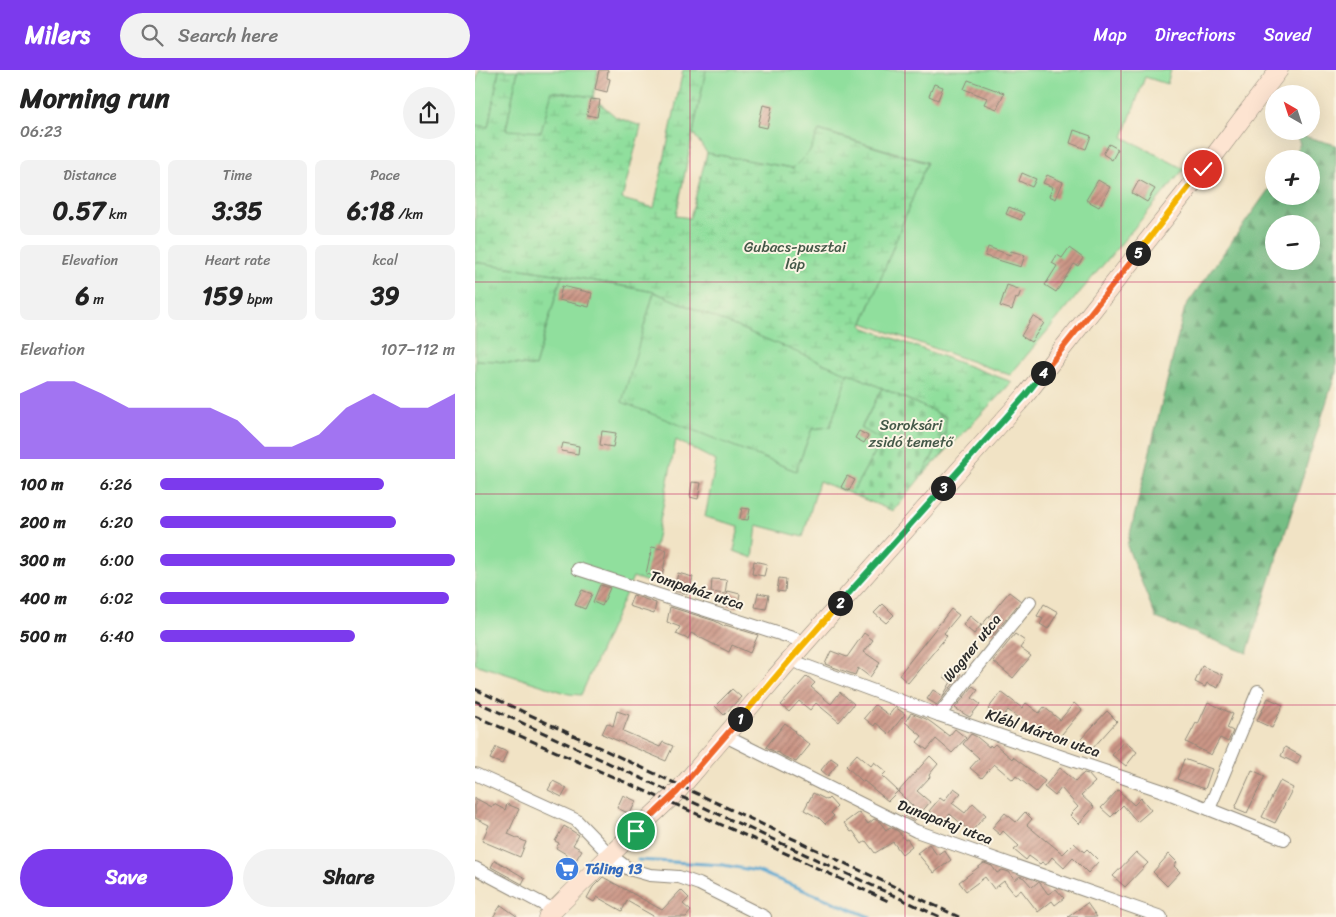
<!DOCTYPE html>
<html lang="en">
<head>
<meta charset="utf-8">
<style>
	body { margin:0; font-family:Sriracha,sans-serif; background:#f2f2f2; color:#222; height:100vh; display:flex; flex-direction:column; font-size:19px; white-space:nowrap }
	* { box-sizing:border-box; margin:0 }
	p { font-size:16px; color:#767676 }
	.icon { flex:none; width:28px; height:28px; fill:none; stroke:currentColor; stroke-width:2; stroke-linecap:round; stroke-linejoin:round }
	.map { position:relative; flex:1; overflow:hidden }
	.drawer { display:flex; flex-direction:column; background:#fff; width:475px }
	.drawer>* { flex:none }
	.needle { width:32px; rotate:321deg }
	.controls { position:absolute; left:790px; top:15px; display:grid; gap:10px }
	.controls a { display:grid; place-items:center; width:55px; height:55px; border-radius:50%; background:#fff; box-shadow:0 5px 20px #0002; font-size:25px }
	.pin { position:absolute; display:grid; place-items:center; width:42px; height:42px; color:#fff; margin:-21px; border:2px solid #fff; border-radius:50%; box-shadow:0 1px 5px #0007 }
	.km { position:absolute; width:25px; height:25px; margin:-12px; border-radius:50%; background:#222; color:#fff; font-size:14px; line-height:25px; text-align:center }
	.round { display:grid; place-items:center; flex:none; width:52px; height:52px; border-radius:26px; background:#f2f2f2 }
	.summary { display:flex; align-items:center; justify-content:space-between; height:85px; padding:0 20px }
	h1 { font-size:28px; font-weight:800; line-height:38px }
	.metrics { display:grid; grid-template-columns:repeat(3,1fr); gap:8px; height:85px; padding:5px 20px }
	.metrics div { display:grid; align-content:center; border-radius:8px; background:#f2f2f2; text-align:center }
	.metrics b { font-size:25px; font-weight:800 }
	.metrics small { font-size:14px; font-weight:400 }
	.metrics p { font-size:14px }
	.chart { height:140px; padding:10px 20px }
	.chart p { display:flex; justify-content:space-between }
	.chart svg { width:100%; height:90px; margin-top:5px; fill:#7c3aed; opacity:.7 }
	.button { display:flex; gap:10px; margin-top:auto; padding:10px 20px }
	.button a { flex:1; height:58px; border-radius:30px; background:#7c3aed; color:#fff; font-size:20px; font-weight:800; line-height:58px; text-align:center }
	.button a+a { background:#f2f2f2; color:#222 }
	ul { padding:0 20px; list-style:none; font-size:16px }
	li { display:grid; grid-template-columns:80px 60px 1fr; align-items:center; height:38px }
	li i { height:12px; border-radius:6px; background:#7c3aed }
	header { display:flex; align-items:center; gap:30px; box-sizing:border-box; height:70px; padding:0 25px; background:#7c3aed; color:#fff }
	header strong { font-size:24px }
	nav { display:flex; gap:28px; margin-inline-start:auto; font-size:18px }
	.search { width:350px; height:45px; background:#f2f2f2; display:flex; align-items:center; gap:12px; box-sizing:border-box; padding:0 18px; border-radius:28px; color:#767676; font-size:19px }
	main { display:flex; flex:1; min-height:0 }
	.map>svg:first-child { display:block }
</style>
</head>
<body>
<header>
<strong>Milers</strong>
<div class="search"><svg class="icon" aria-label="search" viewBox="0 0 24 24"><circle cx="10" cy="10" r="6"/><path d="M15 15l6 6"/></svg>Search here</div>
<nav><a>Map</a><a>Directions</a><a>Saved</a></nav>
</header>
<main>
<section class="drawer">
<div class="summary"><div><h1>Morning run</h1><p>06:23</p></div><a class="round"><svg class="icon" aria-label="share" viewBox="0 0 24 24"><path d="M12 15V3M7 8l5-5 5 5M5 13v7h14v-7"/></svg></a></div>
<div class="metrics">
<div><p>Distance</p><b>0.57<small> km</small></b></div>
<div><p>Time</p><b>3:35</b></div>
<div><p>Pace</p><b>6:18<small> /km</small></b></div>
</div>
<div class="metrics">
<div><p>Elevation</p><b>6<small> m</small></b></div>
<div><p>Heart rate</p><b>159<small> bpm</small></b></div>
<div><p>kcal</p><b>39</b></div>
</div>
<div class="chart"><p><span>Elevation</span>107–112 m</p>
<svg viewBox="0 0 160 44" preserveAspectRatio="none"><path d="M0 44V12L10 6L20 6L30 12L40 19L50 19L60 19L70 19L80 25L90 38L100 38L110 32L120 19L130 12L140 19L150 19L160 12V44z"/></svg>
</div>
<ul>
<li><b>100 m</b>6:26<i style="width:76%"></i></li>
<li><b>200 m</b>6:20<i style="width:80%"></i></li>
<li><b>300 m</b>6:00<i style="width:100%"></i></li>
<li><b>400 m</b>6:02<i style="width:98%"></i></li>
<li><b>500 m</b>6:40<i style="width:66%"></i></li>
</ul>
<div class="button"><a>Save</a><a>Share</a></div>
</section>
<div class="map">
<svg width="861" height="847" viewBox="0 0 861 847">
	<defs>
		<pattern id="grass-tufts" width="24" height="20" patternUnits="userSpaceOnUse" patternTransform="scale(1.25)"><rect width="24" height="20" fill="#90df9d"/><path d="M3 7l-1-3M5 7V3M7 7l1-3M15 17l-1-3M17 17v-4M19 17l1-3" fill="none" stroke="#7cc087"/></pattern>
		<pattern id="forest-firs" width="22" height="20" patternUnits="userSpaceOnUse" patternTransform="scale(1.25)"><rect width="22" height="20" fill="#74be84"/><path d="M5 1l3.5 6h-7zM16 11l3.5 6h-7z" fill="#5f9b6c"/></pattern>
		<pattern id="wetland-marsh" width="20" height="14" patternUnits="userSpaceOnUse" patternTransform="scale(1.25)"><rect width="20" height="14" fill="#90df9d"/><path d="M1 5h8M5 5V1M11 12h8M15 12V8" fill="none" stroke="#7cc087"/></pattern>
		<pattern id="cemetery-stones" width="16" height="16" patternUnits="userSpaceOnUse" patternTransform="scale(1.25)"><rect width="16" height="16" fill="#90df9d"/><path d="M2 7V4a2 2 0 0 1 4 0v3zM10 15v-3a2 2 0 0 1 4 0v3z" fill="#7cc087"/></pattern>
		<pattern id="building-hatch" width="6" height="6" patternUnits="userSpaceOnUse" patternTransform="scale(1.25)"><rect width="6" height="6" fill="#cc9787"/><path d="M-1 1l2-2M0 6l6-6M5 7l2-2" fill="none" stroke="#a67b6f"/></pattern>
	</defs>
	<rect width="100%" height="100%" fill="#fcf5e5"/>
	<filter id="ink" filterUnits="userSpaceOnUse"><feTurbulence type="fractalNoise" baseFrequency=".02" numOctaves="2"/><feDisplacementMap in="SourceGraphic" scale="10" xChannelSelector="R" yChannelSelector="G"/><feConvolveMatrix kernelMatrix="1 2 1 2 8 2 1 2 1" color-interpolation-filters="sRGB"/></filter>
	<filter id="wash" filterUnits="userSpaceOnUse"><feTurbulence type="fractalNoise" baseFrequency=".0096" numOctaves="4" result="noise"/><feDisplacementMap in="SourceGraphic" scale="20" xChannelSelector="R" yChannelSelector="G"/><feGaussianBlur stdDeviation="1.12" result="paint"/><feColorMatrix in="noise" values="0 0 0 0 0 0 0 0 0 0 0 0 0 0 0 0 0 1.4 0 .05"/><feComposite in="paint" operator="in"/></filter>
	<g filter="url(#wash)">
		<rect width="100%" height="100%" fill="#f1e3c5"/>
		<!-- grass -->
		<g fill="url(#grass-tufts)" stroke="#5e8564">
			<polygon points="0,192 87,205 60,297 21,291 0,290"/>
			<polygon points="179,222 373,303 355,357 337,359 321,401 146,332"/>
		</g>
		<!-- forest -->
		<path fill="url(#forest-firs)" stroke="#507458" fill-rule="evenodd" d="M821 64 861 75V302L772 583 681 548 652 476 710 237 799 112V126H836V89H815L825 74ZM799 154H836V191H799Z"/>
		<!-- wetland -->
		<polygon fill="url(#wetland-marsh)" stroke="#5e8564" points="24,0 43,0 31,60 77,21 118,27 141,47 166,56 147,129 179,138 208,0 231,0 201,146 215,148 232,83 318,98 335,81 343,60 452,93 387,255 390,258 537,312 446,407 470,363 471,347 407,318 179,222 87,205 0,192 0,55 13,56"/>
		<!-- cemetery -->
		<polygon fill="url(#cemetery-stones)" stroke="#5e8564" points="407,318 471,347 470,363 446,407 418,441 376,424 407,370 386,359"/>
		<!-- green -->
		<g fill="#90df9d" stroke="#5e8564">
			<polygon points="4,0 24,0 13,57 0,55 0,16"/>
			<polygon points="43,0 123,0 118,27 77,21 66,62 31,60"/>
			<polygon points="231,0 696,0 692,14 670,7 648,67 709,99 535,305 388,253 452,92 344,60 335,81 318,98 232,83 218,63"/>
			<polygon points="87,205 179,222 147,332 321,401 337,359 355,357 373,303 407,318 386,358 407,370 376,424 344,411 328,467 282,455 278,488 259,481 264,456 230,447 241,391 201,370 173,512 158,507 106,625 94,624 0,594 0,290 21,291 60,297"/>
		</g>
		<g fill="none" stroke-linecap="round" stroke-linejoin="round">
			<!-- stream -->
			<polyline stroke="#55a4cf" stroke-width="3" points="163,790 248,795 282,801 395,847"/>
		</g>
		<g id="blocks">
			<!-- building -->
			<g fill="url(#building-hatch)">
				<polygon points="124,0 133,0 132,8 135,9 132,22 120,19"/>
				<polygon points="493,10 529,23 522,39 509,34 512,28 489,19"/>
				<polygon points="459,14 468,17 463,30 454,26"/>
				<polygon points="115,29 125,30 122,47 112,45"/>
				<polygon points="288,35 297,37 292,58 283,56"/>
				<polygon points="599,60 616,66 611,79 595,73"/>
				<polygon points="634,74 643,79 637,90 628,84"/>
				<polygon points="547,103 561,109 557,117 544,111"/>
				<polygon points="572,105 588,112 581,129 574,126 578,117 568,113"/>
				<polygon points="623,110 635,117 624,137 611,130"/>
				<polygon points="664,110 680,119 672,132 657,123"/>
				<polygon points="534,137 549,143 546,150 531,144"/>
				<polygon points="513,177 535,185 536,181 550,185 546,197 510,186"/>
				<polygon points="594,178 608,188 603,196 599,194 581,222 570,215 582,196 577,193 582,185 587,188"/>
				<polygon points="532,215 546,220 543,229 541,228 537,240 525,236"/>
				<polygon points="87,216 117,223 114,237 84,230"/>
				<polygon points="558,246 569,253 556,272 546,266"/>
				<polygon points="127,361 141,363 138,377 125,375"/>
				<polygon points="384,361 393,366 389,373 380,368"/>
				<polygon points="88,373 104,376 103,384 86,381"/>
				<polygon points="372,406 380,410 374,421 366,417"/>
				<polygon points="217,412 226,413 223,429 215,427"/>
				<polygon points="267,438 275,439 273,450 265,449"/>
				<polygon points="177,477 192,480 187,507 171,504"/>
				<polygon points="279,491 292,494 289,506 277,504"/>
				<polygon points="203,503 218,507 214,524 199,521"/>
				<polygon points="304,508 311,509 310,522 302,521"/>
				<polygon points="237,509 252,510 250,524 236,522"/>
				<polygon points="125,515 135,518 127,536 118,532"/>
				<polygon points="107,520 117,524 110,539 100,535"/>
				<polygon points="253,521 265,524 262,538 249,535"/>
				<polygon points="534,522 546,531 518,565 506,556"/>
				<polygon points="283,523 294,525 291,539 280,537"/>
				<polygon points="158,525 181,533 179,544 154,536"/>
				<polygon points="408,534 419,545 411,553 399,543"/>
				<polygon points="569,534 583,542 573,559 565,554 568,549 562,546"/>
				<polygon points="195,537 240,551 249,556 250,555 283,565 275,583 257,575 254,582 216,563 213,569 201,564 205,557 192,552"/>
				<polygon points="476,539 484,545 469,563 472,566 433,613 424,605"/>
				<polygon points="495,546 506,555 499,564 488,555"/>
				<polygon points="389,563 398,570 389,582 405,593 395,607 383,598 380,605 350,594 356,581 372,587"/>
				<polygon points="540,564 550,571 545,578 556,586 538,608 518,591"/>
				<polygon points="727,596 748,605 743,618 732,613 730,617 720,612"/>
				<polygon points="477,597 486,604 462,635 452,629 458,620 468,626 476,612 469,607"/>
				<polygon points="332,606 340,613 336,617 356,634 365,622 379,634 364,652 341,633 335,640 324,631 314,642 306,635"/>
				<polygon points="498,616 503,620 497,628 505,634 495,647 491,645 480,638"/>
				<polygon points="257,619 266,627 249,645 240,636"/>
				<polygon points="526,622 547,638 551,633 564,643 569,637 585,650 599,633 607,640 582,670 567,657 560,665 551,658 553,656 533,640 526,649 513,639"/>
				<polygon points="793,628 808,635 797,658 782,651"/>
				<polygon points="733,632 758,644 752,658 758,661 753,672 745,668 736,685 711,672 721,653 723,654"/>
				<polygon points="400,635 414,645 420,637 430,644 414,664 401,653 399,656 389,648"/>
				<polygon points="142,641 154,645 148,661 185,677 188,672 198,676 191,691 127,664 132,653 138,656"/>
				<polygon points="632,641 642,651 617,679 606,669"/>
				<polygon points="436,643 451,649 457,653 474,666 480,659 491,668 477,683 461,669 452,680 442,672 447,666 430,652"/>
				<polygon points="310,653 320,661 319,662 335,675 321,692 308,686 303,682 302,683 291,677"/>
				<polygon points="496,664 502,667 514,677 515,675 517,677 520,674 537,689 538,687 570,711 561,722 541,706 538,710 519,694 507,708 495,698 504,688 488,674"/>
				<polygon points="649,671 662,682 651,696 637,685"/>
				<polygon points="21,677 32,682 27,694 15,689"/>
				<polygon points="810,677 826,686 822,694 806,686"/>
				<polygon points="382,684 396,696 399,692 411,702 407,706 423,721 413,731 389,711 388,712 371,696"/>
				<polygon points="455,686 463,694 454,705 455,707 442,721 455,732 439,751 430,746 438,736 423,722"/>
				<polygon points="356,688 363,693 353,706 346,700"/>
				<polygon points="709,689 737,699 730,719 702,709"/>
				<polygon points="585,698 600,711 609,703 613,704 620,712 606,725 619,737 604,754 595,745 603,737 586,718 580,726 569,717"/>
				<polygon points="777,700 790,706 772,743 760,738"/>
				<polygon points="78,711 92,718 87,727 73,720"/>
				<polygon points="805,711 818,718 800,753 787,747"/>
				<polygon points="479,718 486,723 477,733 490,743 498,733 511,745 496,762 475,744 468,752 454,741 465,728 469,731"/>
				<polygon points="643,720 659,735 666,728 676,740 662,752 648,735 636,747 626,738"/>
				<polygon points="338,723 352,730 354,728 362,737 356,743 359,746 350,754 344,748 329,740"/>
				<polygon points="148,725 161,731 155,744 142,738"/>
				<polygon points="0,728 17,737 19,734 30,740 32,734 44,739 33,764 51,772 45,787 7,771 14,755 0,748"/>
				<polygon points="384,742 393,754 399,749 405,752 411,760 415,757 423,761 430,770 432,769 437,776 427,784 418,772 400,783 391,771 387,774 378,761 376,762 369,753"/>
				<polygon points="550,742 557,749 552,755 571,771 571,770 588,784 599,773 609,782 612,779 624,791 613,803 598,788 589,798 577,787 571,795 567,792 565,794 554,786 551,790 539,780 544,776 528,761 525,765 517,758 530,743 541,752"/>
				<polygon points="89,756 104,765 98,775 107,780 101,790 81,778 84,773 80,771"/>
				<polygon points="454,774 462,785 469,780 476,790 459,803 442,783"/>
				<polygon points="661,782 673,793 650,817 638,806"/>
				<polygon points="694,784 702,792 699,796 705,802 692,816 678,802"/>
				<polygon points="20,790 50,808 47,814 16,797"/>
				<polygon points="509,793 517,796 522,803 527,800 534,802 540,810 545,806 549,808 557,817 563,812 565,813 573,824 581,819 589,828 580,835 577,831 563,842 546,820 540,825 529,811 519,819 510,807 491,821 484,812"/>
				<polygon points="128,807 187,840 206,820 214,828 208,834 216,841 211,847 180,847 152,831 147,841 122,827 119,832 112,828 118,817"/>
				<polygon points="612,833 622,847 593,847"/>
				<polygon points="26,835 43,847 18,847"/>
			</g>
		</g>
	</g>
	<g filter="url(#ink)">
		<use href="#blocks" fill-opacity="0" stroke="#8e8778" stroke-width="1"/>
		<g fill="none" stroke-linecap="round" stroke-linejoin="round">
			<!-- street casing -->
			<g stroke="#8e8778" stroke-width="14">
				<g id="street">
					<polyline points="103,499 330,572"/>
					<polyline points="315,590 464,645 688,721 809,769"/>
					<polyline points="464,645 555,532"/>
					<polyline points="250,666 441,761 686,847"/>
					<polyline points="0,704 101,750 135,785 154,799 175,805 204,807 224,814 290,847"/>
					<polyline points="734,739 783,621"/>
					<polyline points="0,798 79,840"/>
				</g>
			</g>
			<!-- secondary casing -->
			<g stroke="#8e8778" stroke-width="19">
				<polyline id="secondary" points="72,847 135,785 202,722 315,590 550,326 729,99 804,0"/>
			</g>
			<!-- street -->
			<use href="#street" stroke="#fff" stroke-width="12"/>
			<!-- secondary -->
			<use href="#secondary" stroke="#fde4d1" stroke-width="18"/>
			<!-- rail -->
			<g stroke="#2b2b2b" stroke-width="3" stroke-dasharray="8 4" stroke-linecap="butt">
				<polyline points="0,619 484,847"/>
				<polyline points="0,631 465,847"/>
				<polyline points="0,646 299,778 413,831"/>
			</g>
		</g>
	</g>
	<g fill="none" stroke-linecap="round" stroke-linejoin="round" filter="url(#ink)">
		<!-- split-1 casing -->
		<g stroke="#fff" stroke-width="10">
			<polyline id="split-1" points="161,761 202,722 265,649"/>
		</g>
		<!-- split-2 casing -->
		<g stroke="#fff" stroke-width="10">
			<polyline id="split-2" points="265,649 315,590 365,533"/>
		</g>
		<!-- split-3 casing -->
		<g stroke="#fff" stroke-width="10">
			<polyline id="split-3" points="365,533 468,418"/>
		</g>
		<!-- split-4 casing -->
		<g stroke="#fff" stroke-width="10">
			<polyline id="split-4" points="468,418 550,326 568,303"/>
		</g>
		<!-- split-5 casing -->
		<g stroke="#fff" stroke-width="10">
			<polyline id="split-5" points="568,303 663,183"/>
		</g>
		<!-- split-6 casing -->
		<g stroke="#fff" stroke-width="10">
			<polyline id="split-6" points="663,183 728,99"/>
		</g>
		<!-- split-1 -->
		<use href="#split-1" stroke="#f0652b" stroke-width="6"/>
		<!-- split-2 -->
		<use href="#split-2" stroke="#f5b400" stroke-width="6"/>
		<!-- split-3 -->
		<use href="#split-3" stroke="#22a559" stroke-width="6"/>
		<!-- split-4 -->
		<use href="#split-4" stroke="#22a559" stroke-width="6"/>
		<!-- split-5 -->
		<use href="#split-5" stroke="#f0652b" stroke-width="6"/>
		<!-- split-6 -->
		<use href="#split-6" stroke="#f5b400" stroke-width="6"/>
	</g>
	<!-- grid -->
	<path fill="none" stroke="#c2185b" stroke-width="1" stroke-opacity="0.55" d="M215 0V847M430 0V847M646 0V847M0 212H861M0 424H861M0 635H861"/>
	<!-- icons -->
	<defs>
		<g id="supermarket-disc" transform="scale(1.25)"><circle r="9.5" fill="#3f7fe0" stroke="#fcf5e5"/><path d="M-6-5.5h2.5l.6 2H6L4.5 2H-2.5L-4.4-4H-6ZM-1.5 3.2a1.3 1.3 0 1 0 .1 0ZM3 3.2a1.3 1.3 0 1 0 .1 0Z" fill="#fff"/></g>
	</defs>
	<g fill-rule="evenodd">
		<use href="#supermarket-disc" x="92" y="799"/>
	</g>
	<g text-anchor="middle" stroke-width="4" stroke-linejoin="round" paint-order="stroke">
		<!-- park labels -->
		<g font-size="15" fill="#445848" stroke="#fcf5e5">
			<text x="320" y="182">Gubacs-pusztai<tspan x="320" dy="17">láp</tspan></text>
			<text x="436" y="360">Soroksári<tspan x="436" dy="17">zsidó temető</tspan></text>
		</g>
		<!-- street labels -->
		<g font-size="15" fill="#2b2b2b" stroke="#fcf5e5">
			<text transform="translate(222 520) rotate(18)" y="5">Tompaház utca</text>
			<text transform="translate(497 578) rotate(-51)" y="5">Wagner utca</text>
			<text transform="translate(568 663) rotate(19)" y="5">Klébl Márton utca</text>
			<text transform="translate(470 752) rotate(21)" y="5">Dunapataj utca</text>
		</g>
		<!-- shop labels -->
		<g font-size="15" font-weight="bold" fill="#366cbe" stroke="#fcf5e5" text-anchor="start">
			<text x="110" y="804">Táling 13</text>
		</g>
	</g>
</svg>
<div class="controls">
<a><svg class="needle" viewBox="-14 -14 28 28"><path d="M0-13l5 13h-10z" fill="#e53935"/><path d="M0 13l5-13h-10z" fill="#767676"/></svg></a>
<a>+</a>
<a>−</a>
</div>
<div class="pin" style="left:161px;top:761px;background:#1e9e55"><svg class="icon" aria-label="arrive" viewBox="0 0 24 24"><path d="M6 21V4h12l-3 4 3 4H6"/></svg></div>
<div class="pin" style="left:728px;top:99px;background:#d93025"><svg class="icon" aria-label="check" viewBox="0 0 24 24"><path d="M5 12l5 5 9-10"/></svg></div>
<b class="km" style="left:265px;top:649px">1</b>
<b class="km" style="left:365px;top:533px">2</b>
<b class="km" style="left:468px;top:418px">3</b>
<b class="km" style="left:568px;top:303px">4</b>
<b class="km" style="left:663px;top:183px">5</b>
</div>
</main>
</body>
</html>
